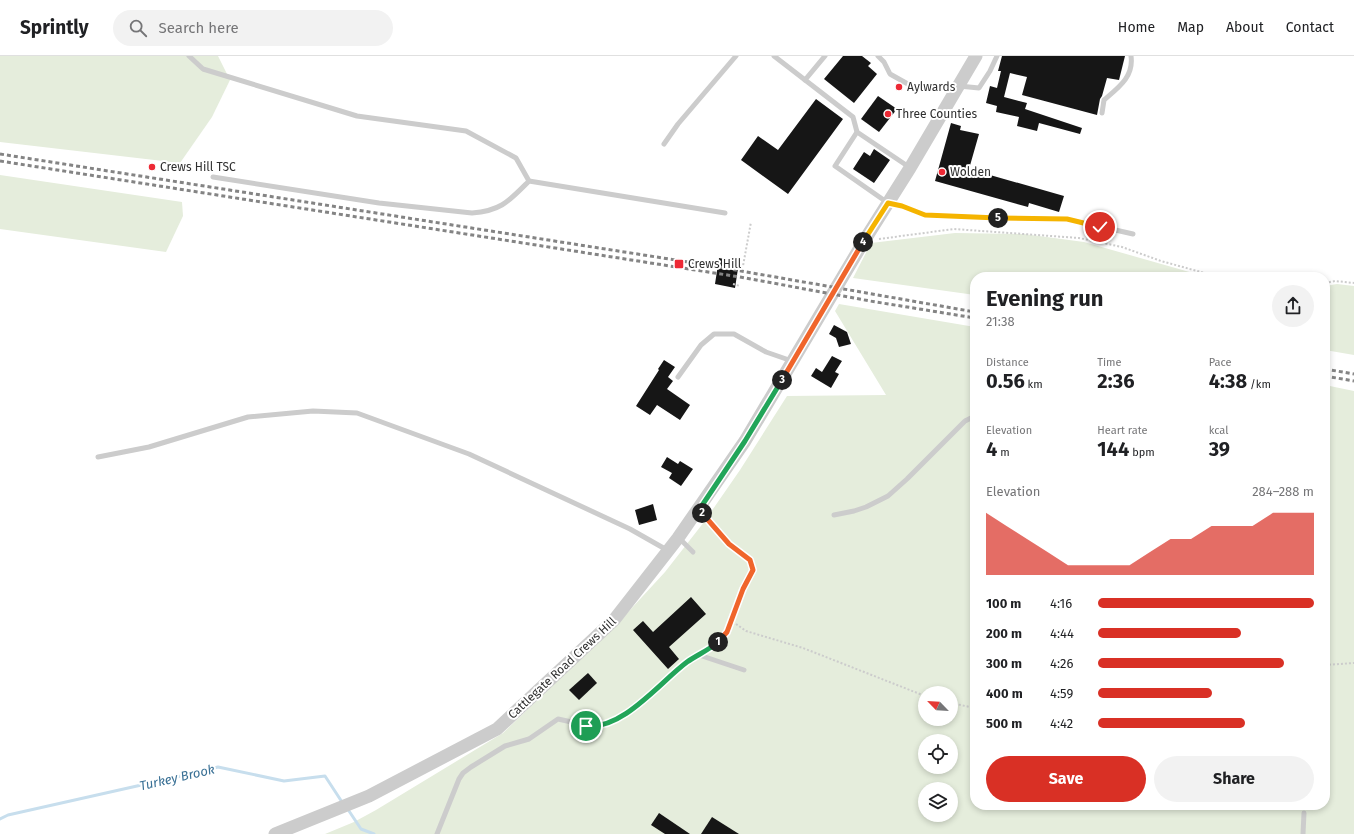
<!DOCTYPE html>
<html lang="en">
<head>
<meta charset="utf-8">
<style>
	body { margin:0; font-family:"Fira Sans",sans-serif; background:#f2f2f2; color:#202124; height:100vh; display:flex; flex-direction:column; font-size:15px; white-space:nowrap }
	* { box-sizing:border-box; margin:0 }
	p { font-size:13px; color:#757577 }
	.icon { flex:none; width:22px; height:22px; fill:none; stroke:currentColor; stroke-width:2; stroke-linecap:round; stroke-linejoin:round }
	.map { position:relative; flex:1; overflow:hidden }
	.side { position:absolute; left:970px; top:216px; width:360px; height:538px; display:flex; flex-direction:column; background:#fff; border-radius:16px; box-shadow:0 2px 6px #0003 }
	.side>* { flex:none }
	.needle { width:26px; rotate:295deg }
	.fabs { position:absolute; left:918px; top:630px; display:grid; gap:8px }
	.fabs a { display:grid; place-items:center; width:40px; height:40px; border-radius:50%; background:#fff; box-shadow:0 2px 6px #0003; font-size:20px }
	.pin { position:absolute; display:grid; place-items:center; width:34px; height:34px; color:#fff; margin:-17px; border:2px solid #fff; border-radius:50%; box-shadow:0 1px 4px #0007 }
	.km { position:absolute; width:20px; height:20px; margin:-10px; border-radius:50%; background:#222; color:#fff; font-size:11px; line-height:20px; text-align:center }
	.round { display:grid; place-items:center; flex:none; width:42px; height:42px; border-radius:21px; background:#f2f2f2 }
	.summary { display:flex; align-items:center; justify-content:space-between; height:68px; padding:0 16px }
	h1 { font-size:22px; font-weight:700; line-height:30px }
	.stats { display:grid; grid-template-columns:repeat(3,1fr); gap:6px; height:68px; padding:4px 16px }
	.stats div { display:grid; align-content:center }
	.stats b { font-size:20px; font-weight:700 }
	.stats small { font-size:11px; font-weight:400 }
	.stats p { font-size:11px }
	.chart { height:112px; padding:8px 16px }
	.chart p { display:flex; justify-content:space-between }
	.chart svg { width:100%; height:72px; margin-top:4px; fill:#d93025; opacity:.7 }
	.cta { display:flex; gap:8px; margin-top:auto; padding:8px 16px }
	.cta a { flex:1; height:46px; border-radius:24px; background:#d93025; color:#fff; font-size:16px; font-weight:700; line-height:46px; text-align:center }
	.cta a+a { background:#f2f2f2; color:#202124 }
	ul { padding:0 16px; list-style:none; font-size:13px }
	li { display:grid; grid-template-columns:64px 48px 1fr; align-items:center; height:30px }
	li i { height:10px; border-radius:5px; background:#d93025 }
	header { display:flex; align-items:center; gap:24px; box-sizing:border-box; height:56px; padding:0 20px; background:#fff; border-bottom:1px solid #e0e0e0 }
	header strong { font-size:19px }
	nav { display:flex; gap:22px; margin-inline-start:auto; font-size:14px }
	.search { width:280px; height:36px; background:#f2f2f2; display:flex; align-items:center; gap:10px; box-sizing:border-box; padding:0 14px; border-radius:22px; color:#757577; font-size:15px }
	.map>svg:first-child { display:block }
</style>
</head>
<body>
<header>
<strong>Sprintly</strong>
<div class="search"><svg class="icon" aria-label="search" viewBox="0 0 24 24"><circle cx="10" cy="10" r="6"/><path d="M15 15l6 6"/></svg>Search here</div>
<nav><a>Home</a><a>Map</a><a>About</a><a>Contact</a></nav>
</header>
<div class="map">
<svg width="1354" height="778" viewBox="0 0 1354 778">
	<rect width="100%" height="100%" fill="#fff"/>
	<!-- green -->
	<g fill="#e5eddc" fill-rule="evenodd">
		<polygon points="0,0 218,0 230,24 212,61 180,107 0,86"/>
		<polygon points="0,119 182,146 183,160 166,196 0,173"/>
		<polygon points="955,177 1024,178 1084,186 1207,221 975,221 975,239 853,222 871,187"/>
		<polygon points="1337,228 1354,230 1354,299 1325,294 1325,230"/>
		<path d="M839 248 975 271V749H1325V329L1354 335V778H325L354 766 376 754 503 677 618 567 665 516 704 466 740 414 787 340 886 339 835 255ZM925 637H951V663H925ZM925 685H951V711H925ZM925 733H951V759H925Z"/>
	</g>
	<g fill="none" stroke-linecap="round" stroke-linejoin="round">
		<!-- stream -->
		<g stroke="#c7deed" stroke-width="3">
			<polyline points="347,752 361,773 374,778"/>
			<polyline points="0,763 8,759 177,721 218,711 284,725 325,720 342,746"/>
		</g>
	</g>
	<!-- building -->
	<g fill="#161616">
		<polygon points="843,0 862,0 871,7 868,10 877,18 854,47 824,23"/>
		<polygon points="1002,0 1125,0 1119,24 1107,22 1102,40 1100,43 1097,59 1022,39 1027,21 1010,17 1004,41 1027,47 1025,53 1082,72 1080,78 1039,67 1037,75 1017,70 1019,61 996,56 997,50 986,47 990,30 997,32 1001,15 998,15"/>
		<polygon points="878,40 897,53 879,76 861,63"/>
		<polygon points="816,43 843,63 788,138 741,104 758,80 778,94"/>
		<polygon points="951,67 961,70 960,74 979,78 969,113 1064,140 1059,156 1029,147 1028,151 935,125"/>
		<polygon points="874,93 890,104 874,127 853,113 864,96 870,100"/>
		<polygon points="719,202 739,206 735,232 715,228"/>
		<polygon points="834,269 847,276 851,288 839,291 836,282 829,278"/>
		<polygon points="832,300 842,305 835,316 839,318 831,332 811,320 816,312 822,316"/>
		<polygon points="664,304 675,311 668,321 673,325 667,333 690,349 680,364 657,349 650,359 636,350 659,314 658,313"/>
		<polygon points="667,401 678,408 680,405 693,413 681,430 669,422 672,417 661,411"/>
		<polygon points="653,448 657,464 639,469 635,454"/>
		<polygon points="691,541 706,558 669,591 679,603 668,613 633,574 643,565 653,576"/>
		<polygon points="588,617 597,627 579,644 569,634"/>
		<polygon points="659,757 690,778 665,778 651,769"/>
		<polygon points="712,761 739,778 701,778"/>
	</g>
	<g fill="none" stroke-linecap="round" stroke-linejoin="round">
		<!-- path -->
		<g stroke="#ccc" stroke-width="2" stroke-dasharray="2 2" stroke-linecap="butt">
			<polyline points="879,183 954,173 1079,182 1122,191 1161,205 1219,221"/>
			<polyline points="736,209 743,210 751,166"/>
			<polyline points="1325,227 1335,225 1354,227"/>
			<polyline points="733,228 740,230"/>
			<polyline points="706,462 729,488 750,504 753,514 743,533 735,556"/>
			<polyline points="736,568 746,575 803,592 925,640"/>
			<polyline points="1325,609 1354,607"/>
			<polyline points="951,647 975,652"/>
		</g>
		<!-- service -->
		<g stroke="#ccc" stroke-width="5">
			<polyline points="189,0 203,13 357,60 466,75 516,102 529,125 725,157"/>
			<polyline points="774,0 853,61 857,76 909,111"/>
			<polyline points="878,0 884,6 890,18 915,32"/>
			<polyline points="805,24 825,0"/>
			<polyline points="959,30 979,32 990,15 997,0"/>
			<path d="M1102 57 1104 44C1118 32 1134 21 1131 0"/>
			<polyline points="857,76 835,110 888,147 901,150 925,159 1067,163 1133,178"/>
			<polyline points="664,88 678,68 736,0"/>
			<path d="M213 121 379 147 472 157C501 155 509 145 529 125"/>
			<polyline points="678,321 701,289 714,278 734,278 766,296 792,305"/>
			<polyline points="98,401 149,391 248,361 313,355 357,357 469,398 630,473 667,494"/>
			<polyline points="834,459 854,455 866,451 888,440 907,423 965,365 975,360"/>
			<polyline points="679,482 693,496"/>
			<polyline points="699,599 744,614"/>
			<polyline points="437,778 459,723 463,717 471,711 505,690 529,683 558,663 594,671 613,665 631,654 687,606 722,584 727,576 731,563"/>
			<polyline points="1303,778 1304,757"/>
		</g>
		<!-- tertiary -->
		<polyline stroke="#ccc" stroke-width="13" points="275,778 369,740 497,673 614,564 678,482 745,385 864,185 910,112 976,0"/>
		<!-- rail -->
		<g stroke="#848484" stroke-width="3" stroke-dasharray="4 3" stroke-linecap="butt">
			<polyline points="0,98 701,208 975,256"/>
			<polyline points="0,105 740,221 870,245 975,262"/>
			<polyline points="1325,313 1354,318"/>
			<polyline points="1325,320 1354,325"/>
		</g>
	</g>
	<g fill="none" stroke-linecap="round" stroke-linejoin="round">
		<!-- split-1 casing -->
		<g stroke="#fff" stroke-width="8">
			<path id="split-1" d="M586 670C623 674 660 626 687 606 697 599 709 594 718 586"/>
		</g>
		<!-- split-2 casing -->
		<g stroke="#fff" stroke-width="8">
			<polyline id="split-2" points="702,457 729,488 750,504 753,514 743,533 727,576 718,586"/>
		</g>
		<!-- split-3 casing -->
		<g stroke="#fff" stroke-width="8">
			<polyline id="split-3" points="702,457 699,454 745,385 782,324"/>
		</g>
		<!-- split-4 casing -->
		<g stroke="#fff" stroke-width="8">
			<polyline id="split-4" points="782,324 863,186"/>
		</g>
		<!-- split-5 casing -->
		<g stroke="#fff" stroke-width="8">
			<polyline id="split-5" points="863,186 888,147 902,150 925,159 998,162"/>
		</g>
		<!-- split-6 casing -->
		<g stroke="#fff" stroke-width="8">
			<polyline id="split-6" points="998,162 1067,163 1100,171"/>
		</g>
		<!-- split-1 -->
		<use href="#split-1" stroke="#22a559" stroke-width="5"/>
		<!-- split-2 -->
		<use href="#split-2" stroke="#f0652b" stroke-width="5"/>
		<!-- split-3 -->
		<use href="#split-3" stroke="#22a559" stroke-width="5"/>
		<!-- split-4 -->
		<use href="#split-4" stroke="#f0652b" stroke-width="5"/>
		<!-- split-5 -->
		<use href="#split-5" stroke="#f5b400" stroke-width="5"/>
		<!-- split-6 -->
		<use href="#split-6" stroke="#f5b400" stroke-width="5"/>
	</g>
	<!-- markers -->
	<g fill="#ed2935" stroke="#fff" stroke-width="1.5">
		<circle cx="899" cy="31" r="4"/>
		<circle cx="888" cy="58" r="4"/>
		<circle cx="152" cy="111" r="4"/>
		<circle cx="942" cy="116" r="4"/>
		<rect x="674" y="203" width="10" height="10" rx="2"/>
	</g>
	<g text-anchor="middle" stroke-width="4" stroke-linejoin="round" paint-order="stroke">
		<!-- poi labels -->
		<g font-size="12" fill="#2f2f2f" stroke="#fff" text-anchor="start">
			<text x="907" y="35">Aylwards</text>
			<text x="896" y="62">Three Counties</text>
			<text x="160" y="115">Crews Hill TSC</text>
			<text x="950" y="120">Wolden</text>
			<text x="688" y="212">Crews Hill</text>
		</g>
		<!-- street labels -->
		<g font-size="12" fill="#2f2f2f" stroke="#fff">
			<text transform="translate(562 612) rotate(-43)" y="4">Cattlegate Road Crews Hill</text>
		</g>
		<!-- water labels -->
		<g font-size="13" font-style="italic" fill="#397095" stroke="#fff">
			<text transform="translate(177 721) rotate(-13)" y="5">Turkey Brook</text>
		</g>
	</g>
</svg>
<div class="fabs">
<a><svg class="needle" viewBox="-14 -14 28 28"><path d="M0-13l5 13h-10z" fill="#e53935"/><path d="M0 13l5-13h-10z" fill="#757577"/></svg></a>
<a><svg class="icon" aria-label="locate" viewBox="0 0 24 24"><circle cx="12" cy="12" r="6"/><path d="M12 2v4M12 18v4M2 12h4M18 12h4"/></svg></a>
<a><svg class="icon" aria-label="layers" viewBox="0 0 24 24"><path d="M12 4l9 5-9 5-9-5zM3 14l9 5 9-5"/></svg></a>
</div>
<div class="pin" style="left:586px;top:670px;background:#1e9e55"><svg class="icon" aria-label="arrive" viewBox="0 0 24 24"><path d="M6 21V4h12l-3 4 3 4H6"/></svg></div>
<div class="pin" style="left:1100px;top:171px;background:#d93025"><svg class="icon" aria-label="check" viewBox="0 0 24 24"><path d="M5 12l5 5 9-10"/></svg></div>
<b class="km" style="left:718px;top:586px">1</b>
<b class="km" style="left:702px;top:457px">2</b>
<b class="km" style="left:782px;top:324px">3</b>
<b class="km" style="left:863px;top:186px">4</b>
<b class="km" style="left:998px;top:162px">5</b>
<section class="side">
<div class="summary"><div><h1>Evening run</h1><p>21:38</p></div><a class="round"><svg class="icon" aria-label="share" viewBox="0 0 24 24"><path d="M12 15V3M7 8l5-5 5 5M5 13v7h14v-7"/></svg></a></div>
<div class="stats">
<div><p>Distance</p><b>0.56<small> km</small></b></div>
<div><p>Time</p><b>2:36</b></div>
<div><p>Pace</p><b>4:38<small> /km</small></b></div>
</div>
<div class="stats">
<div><p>Elevation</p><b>4<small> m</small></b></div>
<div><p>Heart rate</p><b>144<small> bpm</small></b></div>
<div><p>kcal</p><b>39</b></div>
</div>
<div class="chart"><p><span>Elevation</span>284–288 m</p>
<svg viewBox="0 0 160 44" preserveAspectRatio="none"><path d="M0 44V6L10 14L20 22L30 30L40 38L50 38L60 38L70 38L80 30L90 22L100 22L110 14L120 14L130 14L140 6L150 6L160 6V44z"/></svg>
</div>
<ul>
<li><b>100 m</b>4:16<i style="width:100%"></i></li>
<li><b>200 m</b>4:44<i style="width:66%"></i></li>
<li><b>300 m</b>4:26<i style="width:86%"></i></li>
<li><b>400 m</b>4:59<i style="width:53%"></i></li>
<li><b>500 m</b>4:42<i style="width:68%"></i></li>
</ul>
<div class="cta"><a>Save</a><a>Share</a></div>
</section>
</div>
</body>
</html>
